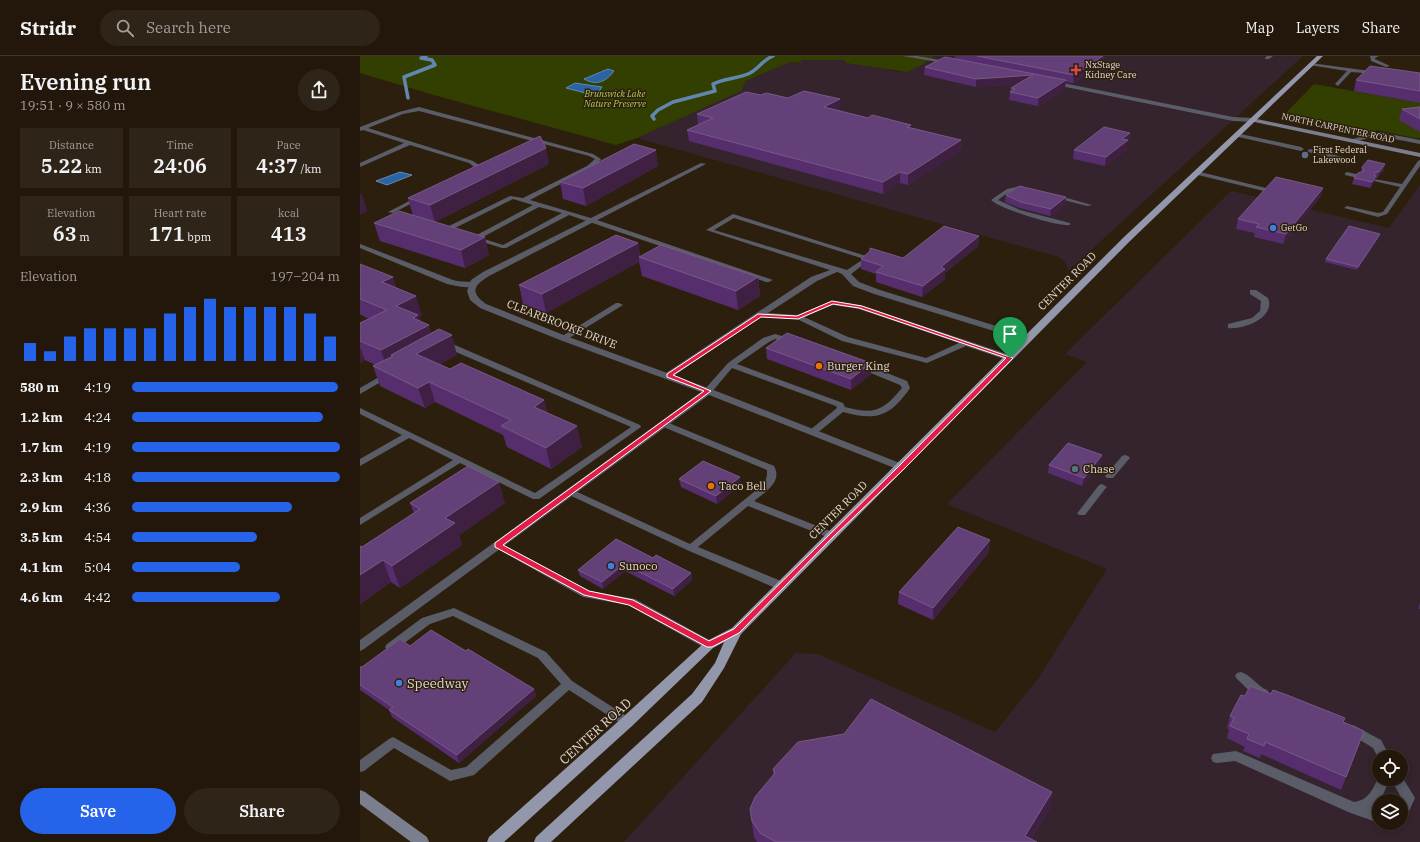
<!DOCTYPE html>
<html lang="en">
<head>
<meta charset="utf-8">
<style>
	body { margin:0; font-family:"IBM Plex Serif",serif; background:#2e2418; color:#f1f3f6; height:100vh; display:flex; flex-direction:column; font-size:15px; white-space:nowrap }
	* { box-sizing:border-box; margin:0 }
	p { font-size:13px; color:#a29f9c }
	.icon { flex:none; width:22px; height:22px; fill:none; stroke:currentColor; stroke-width:2; stroke-linecap:round; stroke-linejoin:round }
	.map { position:relative; flex:1; overflow:hidden }
	.drawer { display:flex; flex-direction:column; background:#22170a; width:360px }
	.drawer>* { flex:none }
	.controls { position:absolute; left:1012px; top:694px; display:grid; gap:8px }
	.controls a { display:grid; place-items:center; width:36px; height:36px; border-radius:50%; background:#22170a; box-shadow:0 2px 10px #0003,0 0 0 1px #3f362b; font-size:20px }
	.pin { position:absolute; display:grid; place-items:center; width:34px; height:34px; color:#fff; margin:-41px -17px; border-radius:50% 50% 50% 0; rotate:-45deg; box-shadow:0 0 4px #0007 }
	.pin .icon { rotate:45deg }
	.round { display:grid; place-items:center; flex:none; width:42px; height:42px; border-radius:21px; background:#2e2418 }
	.headline { display:flex; align-items:center; justify-content:space-between; height:68px; padding:0 20px }
	h1 { font-size:22px; font-weight:600; line-height:30px }
	.metrics { display:grid; grid-template-columns:repeat(3,1fr); gap:6px; height:68px; padding:4px 20px }
	.metrics div { display:grid; align-content:center; border-radius:0px; background:#2e2418; text-align:center }
	.metrics b { font-size:20px; font-weight:600 }
	.metrics small { font-size:11px; font-weight:400 }
	.metrics p { font-size:11px }
	.chart { height:112px; padding:8px 20px }
	.chart p { display:flex; justify-content:space-between }
	.chart svg { width:100%; height:72px; margin-top:4px; stroke:#2563eb; stroke-width:6 }
	.button { display:flex; gap:8px; margin-top:auto; padding:8px 20px }
	.button a { flex:1; height:46px; border-radius:24px; background:#2563eb; color:#fff; font-size:16px; font-weight:600; line-height:46px; text-align:center }
	.button a+a { background:#2e2418; color:#f1f3f6 }
	ul { padding:0 20px; list-style:none; font-size:13px }
	li { display:grid; grid-template-columns:64px 48px 1fr; align-items:center; height:30px }
	li i { height:10px; border-radius:5px; background:#2563eb }
	header { display:flex; align-items:center; gap:24px; box-sizing:border-box; height:56px; padding:0 20px; background:#22170a; border-bottom:1px solid #3f362b }
	header strong { font-size:19px }
	nav { display:flex; gap:22px; margin-inline-start:auto; font-size:14px }
	.search { width:280px; height:36px; background:#2e2418; display:flex; align-items:center; gap:10px; box-sizing:border-box; padding:0 14px; border-radius:22px; color:#a29f9c; font-size:15px }
	main { display:flex; flex:1; min-height:0 }
	.map>svg:first-child { display:block }
</style>
</head>
<body>
<header>
<strong>Stridr</strong>
<div class="search"><svg class="icon" aria-label="search" viewBox="0 0 24 24"><circle cx="10" cy="10" r="6"/><path d="M15 15l6 6"/></svg>Search here</div>
<nav><a>Map</a><a>Layers</a><a>Share</a></nav>
</header>
<main>
<section class="drawer">
<div class="headline"><div><h1>Evening run</h1><p>19:51 · 9 × 580 m</p></div><a class="round"><svg class="icon" aria-label="share" viewBox="0 0 24 24"><path d="M12 15V3M7 8l5-5 5 5M5 13v7h14v-7"/></svg></a></div>
<div class="metrics">
<div><p>Distance</p><b>5.22<small> km</small></b></div>
<div><p>Time</p><b>24:06</b></div>
<div><p>Pace</p><b>4:37<small> /km</small></b></div>
</div>
<div class="metrics">
<div><p>Elevation</p><b>63<small> m</small></b></div>
<div><p>Heart rate</p><b>171<small> bpm</small></b></div>
<div><p>kcal</p><b>413</b></div>
</div>
<div class="chart"><p><span>Elevation</span>197–204 m</p>
<svg viewBox="0 0 160 44" preserveAspectRatio="none"><path d="M5 44V33M15 44V38M25 44V29M35 44V24M45 44V24M55 44V24M65 44V24M75 44V15M85 44V11M95 44V6M105 44V11M115 44V11M125 44V11M135 44V11M145 44V15M155 44V29"/></svg>
</div>
<ul>
<li><b>580 m</b>4:19<i style="width:99%"></i></li>
<li><b>1.2 km</b>4:24<i style="width:92%"></i></li>
<li><b>1.7 km</b>4:19<i style="width:100%"></i></li>
<li><b>2.3 km</b>4:18<i style="width:100%"></i></li>
<li><b>2.9 km</b>4:36<i style="width:77%"></i></li>
<li><b>3.5 km</b>4:54<i style="width:60%"></i></li>
<li><b>4.1 km</b>5:04<i style="width:52%"></i></li>
<li><b>4.6 km</b>4:42<i style="width:71%"></i></li>
</ul>
<div class="button"><a>Save</a><a>Share</a></div>
</section>
<div class="map">
<svg width="1060" height="786" viewBox="0 0 1060 786">
	<rect width="100%" height="100%" fill="#2d1f0e"/>
	<!-- commercial -->
	<g fill="#35242d" fill-rule="evenodd">
		<polygon points="574,0 943,0 708,215 705,206 699,201 277,82 380,35 386,25 430,6 438,8 441,4 486,4 486,7 506,9 541,16"/>
		<path d="M1060 129V786H264L436 597 458 598 635 676 678 623 747 513 587 448 727 306 705 298 871 135 1029 172ZM1019 701H1041V723H1019ZM1019 745H1041V767H1019Z"/>
	</g>
	<!-- green -->
	<g fill="#333f00">
		<polygon points="0,0 574,0 563,8 547,16 486,7 485,4 441,4 441,7 430,6 386,25 381,35 277,82 256,89 74,39 0,17"/>
		<polygon points="954,28 1060,47 1060,82 1054,82 1017,74 1013,77 999,79 931,65 922,61"/>
	</g>
	<!-- water -->
	<g fill="#2a64a5" stroke="#6187b1">
		<path d="M248 13 254 15C246 26 236 30 224 23Z"/>
		<polygon points="215,27 242,31 238,37 233,39 206,32"/>
		<polygon points="40,116 52,119 27,129 16,125"/>
	</g>
	<g fill="none" stroke-linecap="round" stroke-linejoin="round">
		<!-- stream -->
		<g stroke="#6187b1" stroke-width="3.5">
			<polyline points="48,42 44,21 75,9 72,4 61,2 66,0"/>
			<path d="M294 63 292 60 298 54 313 46 355 35 353 28C365 22 378 23 390 17 399 12 403 4 413 0"/>
		</g>
		<!-- lane -->
		<g fill="#5a5d67" fill-rule="evenodd">
			<polygon points="907,0 913,0 909,3 905,3 905,2"/>
			<polygon points="1010,0 1019,0 1015,2 1015,3 1030,10 1026,11 1011,5"/>
			<polygon points="951,7 1017,16 1019,17 1017,18 991,16 978,30 975,28 987,15 949,9 949,7"/>
			<path d="M59 51 233 98 241 103 236 109 231 112 170 144 234 163 413 224 409 226H406L209 159 146 192H142L113 183V181L173 149 153 143 93 173 95 174V176L85 174V172L150 140 163 142 227 110 235 103 229 100 59 55 43 58 8 72 113 105 119 109V113L112 118H108V116L114 111 109 107 50 89 0 111V107L44 87 3 74 0 75V71L39 56ZM179 151 202 157 143 189 121 182Z"/>
			<polygon points="1019,76 1060,84 1060,88 1019,80 992,86 989,84"/>
			<polygon points="876,77 941,91 944,93 941,95 874,80 873,79"/>
			<polygon points="950,93 983,101 984,102 981,104 948,96 948,94"/>
			<polygon points="1060,104 1060,110 1027,158 1018,161 984,152 987,150 1018,157 1023,156 1040,131 1014,125 1014,123 1042,128 1058,105"/>
			<polygon points="836,115 906,132 907,133 904,135 834,118 833,117"/>
			<polygon points="987,116 1000,119 1001,120 998,122 985,119 985,117"/>
			<path d="M661 130 669 133C665 136 661 134 656 134 649 135 643 140 638 144L660 154 710 167V169C698 171 640 153 631 144L647 133Z"/>
			<polygon points="692,139 696,139 732,149 727,150 692,141"/>
			<polygon points="57,141 62,142 33,157 28,156"/>
			<path d="M373 158 506 200 509 204 508 205 491 218 499 226 520 234 672 281 673 283 669 285H666L514 238 493 230 482 218 477 216 457 225 408 257 437 259 472 245 500 249 653 300 654 302 650 304H647L606 290 567 307 482 285 437 263 401 261 312 321H306L305 319 306 317 451 221 470 214 346 174ZM374 162 501 202 502 204 487 214 354 174ZM473 249 499 253 599 287 566 302 488 281 444 261Z"/>
			<path d="M0 188 93 224C100 227 112 224 118 228 109 234 97 230 87 228L0 192Z"/>
			<path d="M890 234H896L908 242C916 262 883 274 868 272V268L892 262 900 255 901 245 890 238Z"/>
			<polygon points="256,247 259,247 263,249 206,284 203,284 199,282"/>
			<path d="M415 278 436 284 437 286 433 288 415 283 409 286 377 308 483 347 485 351C514 359 523 355 542 332L540 329 496 311 495 309 496 307H502L547 325 550 332C530 361 516 365 483 356L456 378H450L449 376 450 374 477 352 476 350 372 312 351 337H345L344 335 345 333 368 307 403 282Z"/>
			<polygon points="82,286 88,286 280,369 281,371 179,443 173,443 100,407 0,469 0,462 93,404 49,382 0,410 0,403 42,379 0,358 0,352 175,437 271,371 82,290 81,288"/>
			<polygon points="26,317 32,317 33,319 0,338 0,332"/>
			<path d="M304 365 414 410C423 426 405 436 394 445L475 477 476 479 475 481H467L388 450 338 491 426 527 427 530 426 533H418L327 494 207 438 205 436 207 434H213L330 488 405 427 407 419V414L301 370 300 368Z"/>
			<polygon points="765,399 768,400 770,402 768,404 753,422 747,422 745,420 747,418 762,400"/>
			<polygon points="742,428 747,431 745,433 725,459 719,459 717,457 719,455 739,429"/>
			<polygon points="138,486 230,535 275,543 353,586 355,589 353,592 349,593 345,592 268,549 223,541 134,491 133,489 134,487"/>
			<polygon points="94,552 186,596 212,625 271,663 273,666 271,669 267,671 263,669 209,634 114,719 90,725 34,692 4,715 0,716 0,704 29,683 33,681 91,714 106,711 201,628 178,602 93,560 70,568 35,594 31,595 27,594 25,591 27,588 62,562"/>
			<path d="M881 616C891 619 897 630 907 634L909 637 907 640C895 644 885 630 877 623L875 620 877 617Z"/>
			<polygon points="993,669 1021,684 1030,701 1019,701 1019,703 1013,692 989,677 987,674 989,671"/>
			<path d="M876 695 994 746C1009 744 1013 733 1019 720V723H1030L1021 743 1011 752 1019 755V767L988 756 875 705 857 707 853 706 851 702 853 698Z"/>
			<polygon points="1041,719 1055,742 1046,762 1041,764 1041,746 1042,743 1031,723 1041,723"/>
		</g>
		<!-- street -->
		<g fill="#5a5d67" fill-rule="evenodd">
			<polygon points="543,0 557,0 592,6 589,8"/>
			<polygon points="693,25 873,61 892,62 895,64 892,66 873,65 691,28 691,26"/>
			<path d="M341 107 346 108 129 220C113 230 110 236 126 248L206 280 351 333 545 409 546 411 545 413H537L349 339 4 593 0 595V584L341 336 200 284 120 252 110 244 107 235 111 224 123 216Z"/>
		</g>
		<!-- secondary -->
		<g fill="#7a7e8d" fill-rule="evenodd">
			<polygon points="892,62 1060,97 1060,101 890,65 890,63"/>
			<polygon points="0,734 5,736 67,781 69,786 51,786 0,748"/>
		</g>
		<!-- primary -->
		<polygon fill="#9297ab" fill-rule="evenodd" points="957,0 963,0 770,185 381,578 364,612 342,646 191,786 174,786 176,781 332,638 355,607 364,586 353,592 272,670 144,786 127,786 129,781 262,662 345,586 372,572 764,181"/>
	</g>
	<!-- wall -->
	<g fill="#562e6e">
		<polygon points="595,0 744,0 743,7 713,27 705,26 705,33 678,50 649,44 651,32 658,28 616,31 564,19 565,11 595,3"/>
		<polygon points="1060,17 1060,47 994,35 996,24"/>
		<polygon points="401,39 428,42 480,53 477,54 601,84 600,95 548,129 540,127 523,138 329,85 327,74 340,69 338,68 337,58"/>
		<polygon points="1060,51 1060,76 1039,64 1042,53"/>
		<polygon points="770,77 769,86 767,87 767,93 745,110 713,103 714,94"/>
		<polygon points="189,108 75,166 129,199 105,212 20,185 14,167 53,160 48,142"/>
		<polygon points="298,110 226,150 203,143 200,126"/>
		<polygon points="1002,111 1024,114 1017,122 1015,122 1014,127 1010,132 992,128 994,122 1001,116"/>
		<polygon points="963,132 960,141 923,188 894,181 895,177 876,173 878,163"/>
		<polygon points="646,139 705,148 690,160 660,152 645,146"/>
		<polygon points="1020,178 1019,181 997,214 965,206 966,203"/>
		<polygon points="619,180 618,190 585,217 585,223 562,241 516,226 516,218 501,213 501,203 510,195 510,192 543,202"/>
		<polygon points="278,187 280,200 398,221 400,240 378,254 282,220 279,206 186,257 163,248 159,229"/>
		<polygon points="0,208 37,232 62,259 59,261 60,265 71,277 97,299 80,308 90,313 184,344 187,356 222,391 191,413 147,391 143,379 75,346 65,352 20,330 13,310 15,309 5,304 0,307 0,267 9,263 1,259 0,258"/>
		<polygon points="406,292 511,318 491,334 407,303"/>
		<polygon points="742,399 741,407 722,430 688,417 689,409"/>
		<polygon points="380,421 380,429 357,448 321,431 319,423"/>
		<polygon points="50,447 145,447 99,479 102,489 40,532 31,526 0,548 0,490 2,491 54,457"/>
		<polygon points="629,496 573,564 538,548 539,536"/>
		<polygon points="293,502 331,517 332,524 314,540 265,515 243,533 220,520 218,514"/>
		<polygon points="1060,547 1060,553 1058,553"/>
		<polygon points="50,590 106,595 174,633 176,640 99,707 32,661 29,654 0,634 0,611"/>
		<polygon points="911,638 983,666 1004,675 981,734 901,698 900,702 883,695 885,691 867,682 869,674 867,672 870,660 885,640"/>
		<polygon points="413,713 692,736 690,752 671,783 677,786 397,786 394,781 390,753 413,719"/>
	</g>
	<!-- shaded-wall -->
	<g fill="#3f2043">
		<polygon points="743,0 744,0 743,7 713,27 714,19"/>
		<polygon points="673,19 672,27 616,31 616,23"/>
		<polygon points="706,24 705,33 678,50 678,42"/>
		<polygon points="480,43 480,53 464,61 464,51"/>
		<polygon points="770,77 769,86 767,87 767,93 745,110 746,101 762,83"/>
		<polygon points="601,84 600,95 548,129 548,118"/>
		<polygon points="186,92 189,108 75,166 70,149"/>
		<polygon points="296,94 298,110 226,150 223,132"/>
		<polygon points="1025,108 1024,114 1017,122 1019,116"/>
		<polygon points="540,116 540,127 523,138 523,126"/>
		<polygon points="1016,120 1014,127 1010,132 1012,126"/>
		<polygon points="963,132 960,141 923,188 926,178"/>
		<polygon points="2,138 7,155 0,159 0,139"/>
		<polygon points="706,141 705,148 690,160 691,153"/>
		<polygon points="1020,178 1019,181 997,214 998,211"/>
		<polygon points="619,180 618,190 585,217 585,223 562,241 563,230 581,211"/>
		<polygon points="125,181 129,199 105,212 101,194"/>
		<polygon points="278,187 280,202 279,201 279,206 186,257 182,238"/>
		<polygon points="33,221 39,240 22,226"/>
		<polygon points="398,221 400,240 378,254 376,235"/>
		<polygon points="56,240 62,259 59,261 62,272 69,269 74,288 92,279 97,299 62,318 31,299 35,311 28,315 21,294 36,250"/>
		<polygon points="0,291 5,304 0,307"/>
		<polygon points="511,307 511,318 491,334 491,323"/>
		<polygon points="69,326 75,346 65,352 58,332"/>
		<polygon points="184,344 189,365 174,351"/>
		<polygon points="217,370 222,391 191,413 186,392"/>
		<polygon points="742,399 741,407 722,430 724,422"/>
		<polygon points="380,421 380,429 357,448 356,440"/>
		<polygon points="139,426 145,447 99,479 102,489 40,532 32,510 85,462"/>
		<polygon points="630,484 629,496 573,564 573,552"/>
		<polygon points="23,504 31,526 0,548 0,519"/>
		<polygon points="264,508 265,515 243,533 242,526"/>
		<polygon points="331,517 332,524 314,540 313,533"/>
		<polygon points="174,633 176,640 99,707 97,699"/>
		<polygon points="692,736 690,752 669,786 665,780"/>
	</g>
	<!-- building -->
	<g fill="#644078" stroke="#785886">
		<polygon points="617,0 743,0 714,19"/>
		<polygon points="585,1 706,24 678,42 650,36 655,33 651,32 673,19 616,23 565,11"/>
		<polygon points="1010,10 1060,17 1060,35 996,24"/>
		<polygon points="444,35 480,43 464,51 508,62 512,59 551,69 547,71 601,84 548,118 540,116 523,126 327,74 353,62 337,58 386,36 401,39 406,37 428,42"/>
		<polygon points="1060,51 1060,63 1042,53"/>
		<polygon points="744,71 770,77 762,83 768,84 746,101 714,94"/>
		<polygon points="180,80 186,92 70,149 48,142"/>
		<polygon points="274,88 296,94 223,132 200,126"/>
		<polygon points="1008,104 1025,108 1019,116 1015,116 1014,119 1016,120 1012,126 994,122 998,117 1004,115 1002,111"/>
		<polygon points="916,121 963,132 926,178 896,171 899,168 878,163"/>
		<polygon points="659,130 706,141 691,153 661,146 646,139"/>
		<polygon points="39,155 125,181 101,194 14,167"/>
		<polygon points="584,170 619,180 581,211 585,213 563,230 516,216 523,210 501,203 510,195 510,192 543,202"/>
		<polygon points="989,170 1020,178 998,211 966,203"/>
		<polygon points="256,179 278,187 182,238 159,229"/>
		<polygon points="301,189 398,221 376,235 279,201"/>
		<polygon points="0,208 33,221 22,226 56,240 36,250 58,259 53,262 69,269 21,294 0,285 0,267 27,254 0,243 0,236 1,235 0,234"/>
		<polygon points="79,273 92,279 56,298 90,313 101,307 184,344 174,351 217,370 186,392 141,370 151,364 69,326 58,332 13,310 33,300 31,299"/>
		<polygon points="427,277 511,307 491,323 406,292"/>
		<polygon points="708,387 742,399 724,422 689,409"/>
		<polygon points="343,405 380,421 356,440 319,423"/>
		<polygon points="108,410 139,426 85,462 95,467 32,510 23,504 0,519 0,490 2,491 60,453 50,447"/>
		<polygon points="598,471 630,484 573,552 539,536"/>
		<polygon points="256,483 293,502 296,499 331,517 313,533 264,508 242,526 218,514"/>
		<polygon points="71,574 106,595 108,593 174,633 97,699 29,654 33,651 0,629 0,611 2,611 40,583 50,590"/>
		<polygon points="890,630 911,638 913,634 927,639 985,662 983,666 1004,675 986,721 905,686 904,690 887,683 889,678 870,670 874,662 870,660 881,639 885,640"/>
		<polygon points="511,643 692,736 665,780 677,786 416,786 400,777 392,765 390,753 395,741 415,717 413,713 438,686 484,678"/>
	</g>
	<!-- route -->
	<path fill="#e11d48" stroke="#fff" fill-rule="evenodd" d="M472 245 502 250 653 302 544 413 473 481 379 577 352 591H347L269 549 224 539 135 491V487L344 335 307 321V318L398 258 437 260ZM473 248 499 252 646 302 539 410 374 573 349 585 273 544 229 535 143 489 351 335 313 319 401 261 438 263Z"/>
	<!-- markers -->
	<path fill="#e0444e" stroke="#2d1f0e" stroke-width="1.5" d="M714 8h4v4h4v4h-4v4h-4v-4h-4v-4h4z"/>
	<g fill="#5c6f8a" stroke="#2d1f0e" stroke-width="1.5">
		<circle cx="945" cy="99" r="4"/>
		<circle cx="715" cy="413" r="4"/>
	</g>
	<g fill="#3f7fe0" stroke="#2d1f0e" stroke-width="1.5">
		<circle cx="913" cy="172" r="4"/>
		<circle cx="251" cy="510" r="4"/>
		<circle cx="39" cy="627" r="4"/>
	</g>
	<g fill="#e8710a" stroke="#2d1f0e" stroke-width="1.5">
		<circle cx="459" cy="310" r="4"/>
		<circle cx="351" cy="430" r="4"/>
	</g>
	<g text-anchor="middle" stroke-width="3" stroke-linejoin="round" paint-order="stroke">
		<!-- far-poi labels -->
		<g font-size="9" fill="#e1d8cd" stroke="#2d1f0e" text-anchor="start">
			<text x="725" y="12">NxStage<tspan x="725" dy="10">Kidney Care</tspan></text>
			<text x="953" y="97">First Federal<tspan x="953" dy="10">Lakewood</tspan></text>
			<text x="921" y="175">GetGo</text>
		</g>
		<!-- far-park labels -->
		<g font-size="9" font-style="italic" fill="#b0ce55" stroke="#2d1f0e">
			<text x="255" y="41">Brunswick Lake<tspan x="255" dy="10">Nature Preserve</tspan></text>
		</g>
		<!-- far-street labels -->
		<g font-size="9" fill="#e1d8cd" stroke="#2d1f0e">
			<text transform="translate(978 72) rotate(12)" y="3">NORTH CARPENTER ROAD</text>
		</g>
		<!-- street labels -->
		<g font-size="11" fill="#e1d8cd" stroke="#2d1f0e">
			<text transform="translate(707 225) rotate(-45)" y="4">CENTER ROAD</text>
			<text transform="translate(202 268) rotate(21)" y="4">CLEARBROOKE DRIVE</text>
			<text transform="translate(478 454) rotate(-45)" y="4">CENTER ROAD</text>
		</g>
		<!-- poi labels -->
		<g font-size="11" fill="#e1d8cd" stroke="#2d1f0e" text-anchor="start">
			<text x="467" y="314">Burger King</text>
			<text x="723" y="417">Chase</text>
			<text x="359" y="434">Taco Bell</text>
			<text x="259" y="514">Sunoco</text>
		</g>
		<!-- near-poi labels -->
		<g font-size="13" fill="#e1d8cd" stroke="#2d1f0e" text-anchor="start">
			<text x="47" y="632">Speedway</text>
		</g>
		<!-- near-street labels -->
		<g font-size="13" fill="#e1d8cd" stroke="#2d1f0e">
			<text transform="translate(235 675) rotate(-42)" y="5">CENTER ROAD</text>
		</g>
	</g>
</svg>
<div class="controls">
<a><svg class="icon" aria-label="locate" viewBox="0 0 24 24"><circle cx="12" cy="12" r="6"/><path d="M12 2v4M12 18v4M2 12h4M18 12h4"/></svg></a>
<a><svg class="icon" aria-label="layers" viewBox="0 0 24 24"><path d="M12 4l9 5-9 5-9-5zM3 14l9 5 9-5"/></svg></a>
</div>
<div class="pin" style="left:650px;top:302px;background:#1e9e55"><svg class="icon" aria-label="arrive" viewBox="0 0 24 24"><path d="M6 21V4h12l-3 4 3 4H6"/></svg></div>
</div>
</main>
</body>
</html>
